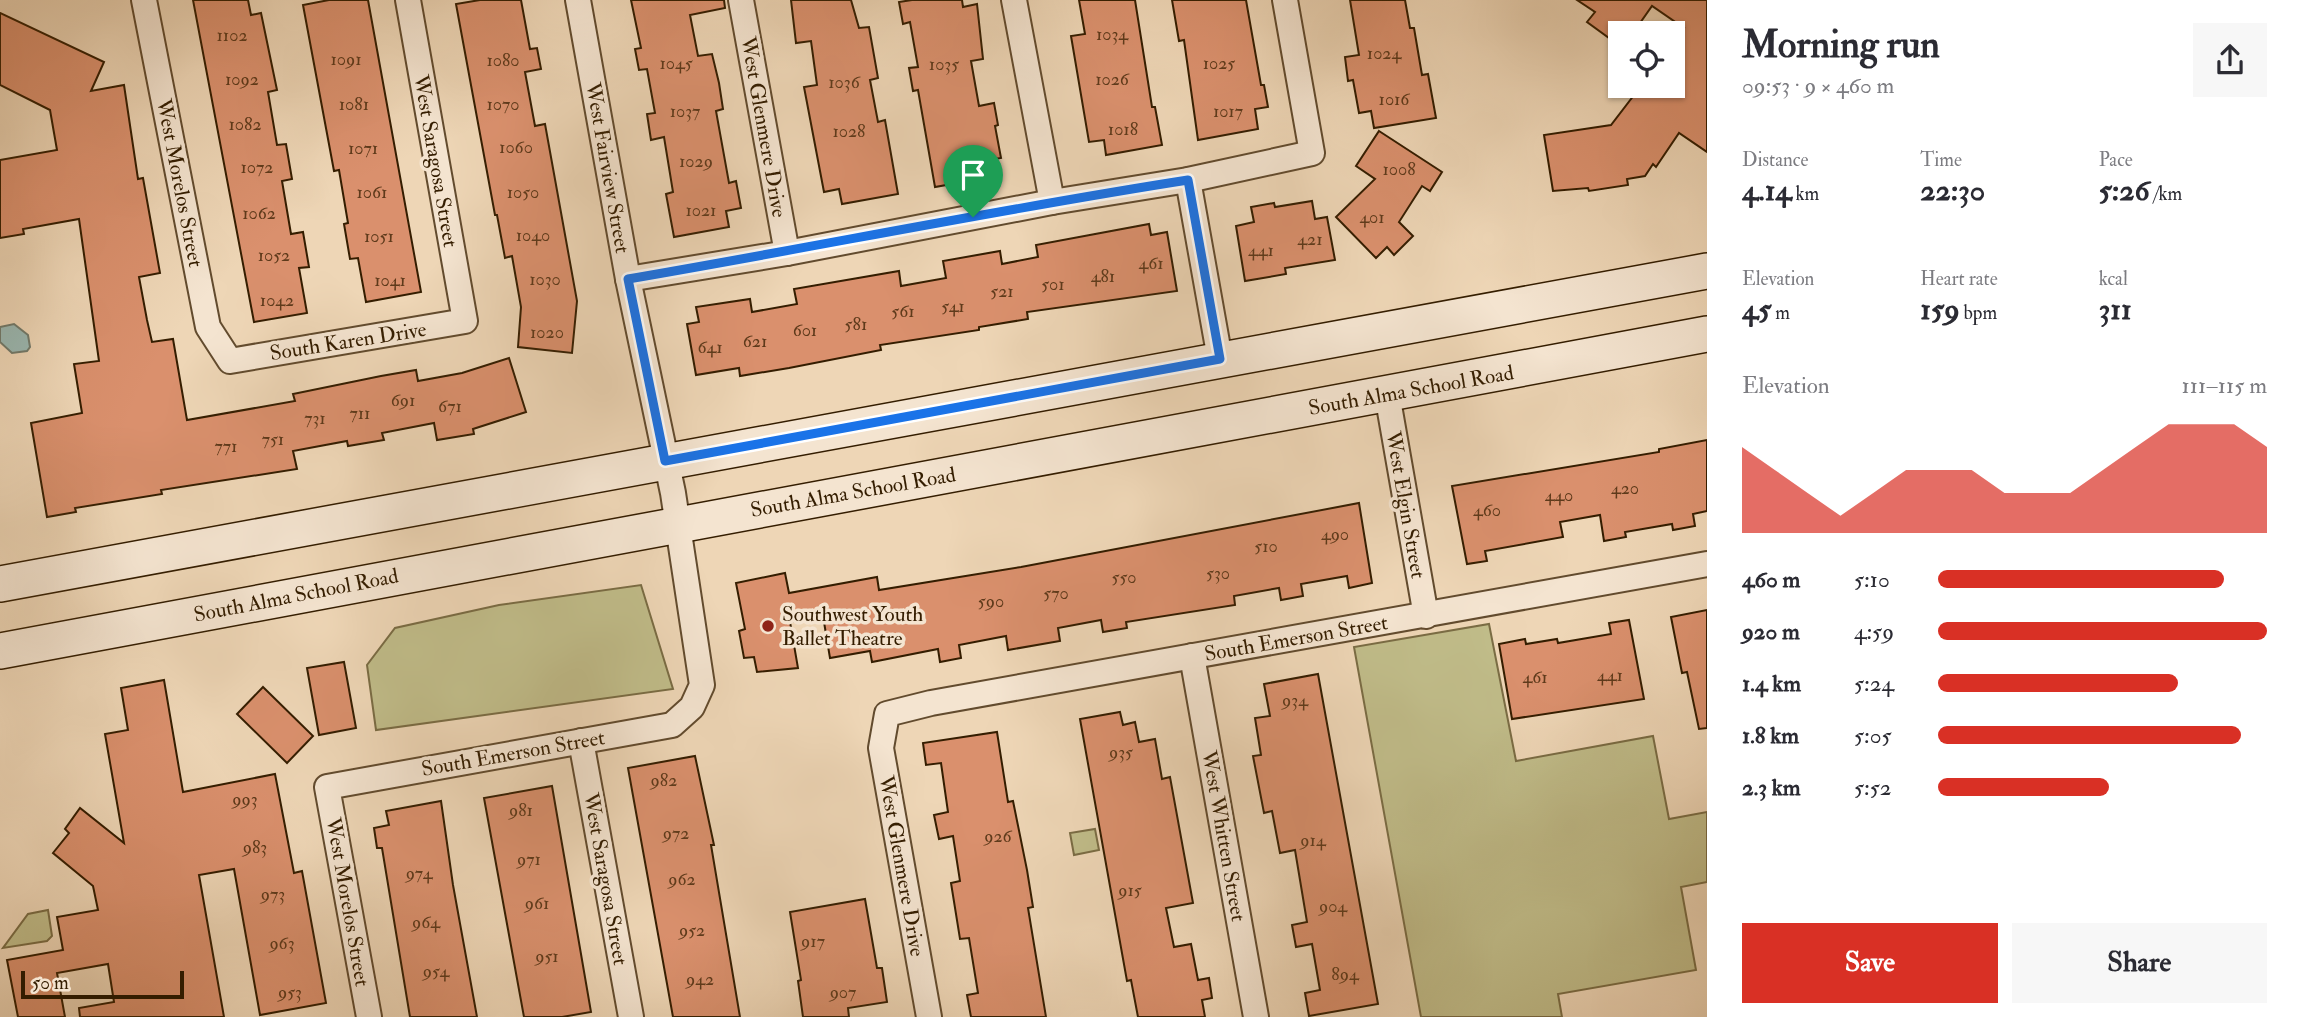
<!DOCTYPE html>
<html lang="en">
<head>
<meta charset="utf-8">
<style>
	body { margin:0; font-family:"IM FELL Double Pica",serif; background:#f7f7f7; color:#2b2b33; height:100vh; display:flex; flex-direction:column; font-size:26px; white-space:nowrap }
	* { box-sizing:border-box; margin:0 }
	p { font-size:23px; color:#7c7c81 }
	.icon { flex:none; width:38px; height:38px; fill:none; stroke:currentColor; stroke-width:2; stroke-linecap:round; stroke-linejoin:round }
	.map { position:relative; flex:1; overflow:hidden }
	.panel { display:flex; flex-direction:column; background:#fff; width:595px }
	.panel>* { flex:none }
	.fabs { position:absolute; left:1608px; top:21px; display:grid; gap:14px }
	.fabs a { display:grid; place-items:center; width:77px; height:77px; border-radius:0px; background:#fff; box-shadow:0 2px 5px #0004; font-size:35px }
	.scale { position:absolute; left:21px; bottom:18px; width:163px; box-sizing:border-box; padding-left:7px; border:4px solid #341d00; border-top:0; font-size:19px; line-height:24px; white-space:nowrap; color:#341d00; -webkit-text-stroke:5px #f4e4d0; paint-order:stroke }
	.pin { position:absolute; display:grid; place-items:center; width:60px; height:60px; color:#fff; margin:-72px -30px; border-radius:50% 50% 50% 0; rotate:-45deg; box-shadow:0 0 7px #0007 }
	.pin .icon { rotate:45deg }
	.round { display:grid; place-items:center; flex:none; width:74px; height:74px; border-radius:0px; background:#f7f7f7 }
	.headline { display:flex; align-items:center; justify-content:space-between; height:119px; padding:0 35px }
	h1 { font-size:38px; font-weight:700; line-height:52px }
	.figures { display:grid; grid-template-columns:repeat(3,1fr); gap:10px; height:119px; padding:7px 35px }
	.figures div { display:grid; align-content:center }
	.figures b { font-size:30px; font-weight:700 }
	.figures small { font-size:19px; font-weight:400 }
	.figures p { font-size:19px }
	.chart { height:196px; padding:14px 35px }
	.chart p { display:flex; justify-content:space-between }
	.chart svg { width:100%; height:126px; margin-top:7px; fill:#d93025; opacity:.7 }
	.primary-button { display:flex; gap:14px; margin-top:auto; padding:14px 35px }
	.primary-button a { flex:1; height:80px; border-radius:0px; background:#d93025; color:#fff; font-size:28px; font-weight:700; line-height:80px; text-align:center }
	.primary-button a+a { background:#f7f7f7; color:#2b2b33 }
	ul { padding:0 35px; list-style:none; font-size:23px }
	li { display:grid; grid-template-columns:112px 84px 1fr; align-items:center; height:52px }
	li i { height:18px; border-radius:9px; background:#d93025 }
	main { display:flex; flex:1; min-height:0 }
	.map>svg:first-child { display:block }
</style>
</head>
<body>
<main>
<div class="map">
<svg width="1707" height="1017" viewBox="0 0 1707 1017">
	<rect width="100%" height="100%" fill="#eed6b6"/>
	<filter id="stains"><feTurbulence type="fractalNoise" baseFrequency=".00286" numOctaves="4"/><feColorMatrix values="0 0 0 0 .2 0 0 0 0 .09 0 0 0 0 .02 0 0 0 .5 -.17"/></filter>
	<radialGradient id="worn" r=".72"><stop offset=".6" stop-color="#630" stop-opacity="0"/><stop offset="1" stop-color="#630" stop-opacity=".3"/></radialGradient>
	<!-- green -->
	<g fill="#c0bc89" stroke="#7a6c44" stroke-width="2">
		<polygon points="641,585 673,689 376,730 367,665 395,628 499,605"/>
		<polygon points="1489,624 1516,761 1653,736 1669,819 1707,812 1707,882 1681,887 1696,970 1558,994 1562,1017 1421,1017 1354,647"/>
		<polygon points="1095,829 1099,850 1074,855 1070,833"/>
		<polygon points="48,910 52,936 47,941 3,948 28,914"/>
	</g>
	<!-- water -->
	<polygon fill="#9ab8b2" stroke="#717a6b" stroke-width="2" points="14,324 28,335 30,347 27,351 12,353 0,342 0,327"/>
	<!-- building -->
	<g fill="#da906d" stroke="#341d00" stroke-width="2">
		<polygon points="193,0 248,0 251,15 261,13 277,90 268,92 277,145 286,144 292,179 282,181 291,234 303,232 309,267 299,268 307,313 254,322"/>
		<polygon points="329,0 368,0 421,292 366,302 358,258 350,259 344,224 348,223 339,170 334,171 303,5"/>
		<polygon points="480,0 521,0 530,49 537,48 541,69 525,72 535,126 545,124 577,301 572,353 518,347 521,307 512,256 505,258 497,215 495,215 456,4"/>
		<polygon points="631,0 724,0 725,8 690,15 698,56 712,54 719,83 723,109 716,111 729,183 736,181 741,208 726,211 729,227 674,237 666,194 673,192 664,137 651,140 647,114 655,113 647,69 639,70 635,49 641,48"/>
		<polygon points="791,0 851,0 859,28 869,27 878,78 870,80 878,122 885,120 898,194 842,204 839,189 824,192 804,87 817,85 811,41 796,43"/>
		<polygon points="912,0 962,0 963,7 977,4 983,59 971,61 979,106 994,103 998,125 995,126 1001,158 988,160 991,177 935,187 918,90 913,91 909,68 918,67 910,22 903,24 899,2"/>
		<polygon points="1079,0 1135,0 1152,107 1155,107 1162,145 1106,155 1104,140 1089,142 1071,36 1085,34"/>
		<polygon points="1172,0 1246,0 1261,85 1264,85 1268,107 1255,109 1258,129 1198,140 1184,40 1179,41"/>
		<polygon points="1350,0 1405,0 1410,28 1414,28 1422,75 1428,74 1436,118 1374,128 1371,111 1359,113 1353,80 1348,81 1345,57 1359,55"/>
		<polygon points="1577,0 1707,0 1707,152 1679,133 1656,167 1653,164 1645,176 1627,179 1628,185 1589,191 1588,188 1553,191 1544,135 1611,125 1641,86 1673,86 1673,44 1684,28 1652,6 1633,33 1620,33 1620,46 1587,22 1595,12"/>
		<polygon points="0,13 104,62 91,91 124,85 138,179 143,178 160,273 139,277 147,320 152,342 173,339 187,420 295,401 293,394 381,376 416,370 418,381 462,373 509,358 526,412 473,429 474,434 437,440 434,423 382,433 384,440 348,446 347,441 293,451 297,469 161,490 162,494 75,508 76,512 47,517 31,423 82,413 74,364 99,361 79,219 23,229 24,234 0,238 0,160 57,150 50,110 0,85"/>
		<polygon points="1379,131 1442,172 1430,191 1422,186 1399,222 1413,236 1394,255 1387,247 1376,258 1336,217 1375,179 1356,166"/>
		<polygon points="1312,201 1315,219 1327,217 1335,260 1285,268 1286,274 1245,281 1236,226 1254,222 1251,207 1274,203 1275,207"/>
		<polygon points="1149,224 1151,235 1167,232 1177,291 1027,312 1028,319 979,327 979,330 880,345 881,350 789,368 740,376 739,368 696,375 687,324 699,322 696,307 750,299 752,312 797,304 794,289 899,271 901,286 946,278 943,261 1000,251 1002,264 1038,257 1036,245"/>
		<polygon points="1707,440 1707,511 1693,514 1695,526 1673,530 1672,524 1625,532 1626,537 1604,541 1600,515 1560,522 1563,537 1485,551 1487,561 1467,564 1452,486 1659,452 1659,449"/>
		<polygon points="1359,503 1372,583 1349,588 1347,576 1301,584 1303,596 1281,600 1279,588 1234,596 1235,605 1126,622 1127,628 1103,632 1101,620 1058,628 1060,641 1008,650 1006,636 959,645 961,658 940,662 938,649 872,662 870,651 830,658 823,616 790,622 798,668 757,672 754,657 744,658 739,631 745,629 736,583 785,573 789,593 877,577 879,590 1021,567"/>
		<polygon points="1707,610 1707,728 1699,729 1687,672 1682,673 1671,617"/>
		<polygon points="1629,620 1644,699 1512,719 1499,644 1525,639 1526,644 1557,639 1558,643 1611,634 1609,623"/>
		<polygon points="344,662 356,728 319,735 307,668"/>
		<polygon points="1318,674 1378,1004 1309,1016 1305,993 1320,990 1312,944 1296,947 1292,925 1307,922 1295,850 1280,853 1272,811 1264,813 1253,756 1261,755 1255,718 1270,716 1264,684"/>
		<polygon points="164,680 183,792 275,774 294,873 302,871 326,1003 260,1015 234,869 199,875 224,1017 80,1017 79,1008 114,1002 108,964 57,973 65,1017 18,1017 7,960 63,950 57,917 98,910 93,886 53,853 69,833 65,829 80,808 124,843 105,734 128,730 121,688"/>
		<polygon points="263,687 313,736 287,763 237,714"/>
		<polygon points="1120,712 1123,725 1135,722 1139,742 1155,739 1162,779 1170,777 1193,903 1166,908 1174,947 1191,944 1198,980 1209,978 1212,998 1202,1000 1205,1017 1138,1017 1131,980 1127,981 1080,719"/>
		<polygon points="997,732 1008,802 1013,801 1027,870 1033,907 1028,908 1046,1017 971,1017 967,995 978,993 969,938 960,939 951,883 960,881 953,836 939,839 934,815 948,812 941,763 926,765 923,743"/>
		<polygon points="695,756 714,845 711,845 740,1017 673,1017 628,768"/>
		<polygon points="552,786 591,1012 562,1017 524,1017 484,798"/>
		<polygon points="441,801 453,885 477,1017 410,1017 382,848 377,848 374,828 389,825 386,811"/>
		<polygon points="865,899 877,968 882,968 887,1002 848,1008 849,1017 803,1017 798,981 801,980 790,912"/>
	</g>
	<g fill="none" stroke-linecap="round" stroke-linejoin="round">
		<!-- street casing -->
		<g stroke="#624b2e" stroke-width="28">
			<g id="street">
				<polyline points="144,0 208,327 230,361 465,321 408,0"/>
				<polyline points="741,0 787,253"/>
				<polyline points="1014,0 1052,202"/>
				<polyline points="1188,180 1220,359"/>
				<polyline points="628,279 787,253 1052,202 1188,180 1312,153 1285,0"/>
				<polyline points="1387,394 1426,616"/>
				<polyline points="1192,656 1256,1017"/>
				<polyline points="581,741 631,1017"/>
				<polyline points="369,1017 327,787 672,725 692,707 702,685 673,493 628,279 578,0"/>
				<polyline points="929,1017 881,748 887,714 931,703 1707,564"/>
			</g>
		</g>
		<!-- secondary casing -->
		<g stroke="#341d00" stroke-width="38">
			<g id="secondary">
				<polyline points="0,584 1707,271"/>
				<polyline points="0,651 1707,334"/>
			</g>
		</g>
		<!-- street -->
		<use href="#street" stroke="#f4e4d0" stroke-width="24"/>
		<!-- secondary -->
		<use href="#secondary" stroke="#f4e4d0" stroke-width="35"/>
	</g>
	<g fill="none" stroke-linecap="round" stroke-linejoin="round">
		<!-- route casing -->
		<g stroke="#fff" stroke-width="14">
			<path id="route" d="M1188 180 1220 359 665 461 628 279C815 247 1001 209 1188 180Z"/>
		</g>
		<!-- route -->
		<use href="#route" stroke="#1a73e8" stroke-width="9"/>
	</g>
	<!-- markers -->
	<circle fill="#8f2418" stroke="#f4e4d0" stroke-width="2.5" cx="768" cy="626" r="7"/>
	<g text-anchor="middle" stroke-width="7" stroke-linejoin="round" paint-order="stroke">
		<!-- number labels -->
		<g font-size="18" fill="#5e3a1b">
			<text x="1112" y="40">1034</text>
			<text x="232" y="41">1102</text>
			<text x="1384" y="59">1024</text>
			<text x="346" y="65">1091</text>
			<text x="503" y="66">1080</text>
			<text x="676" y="69">1045</text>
			<text x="1219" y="69">1025</text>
			<text x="944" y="70">1035</text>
			<text x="242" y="85">1092</text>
			<text x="1112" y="85">1026</text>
			<text x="844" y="88">1036</text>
			<text x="1394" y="105">1016</text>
			<text x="354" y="110">1081</text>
			<text x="503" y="110">1070</text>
			<text x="685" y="117">1037</text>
			<text x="1228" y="117">1017</text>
			<text x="245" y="130">1082</text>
			<text x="1123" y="135">1018</text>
			<text x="849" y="137">1028</text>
			<text x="516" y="153">1060</text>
			<text x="363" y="154">1071</text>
			<text x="696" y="167">1029</text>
			<text x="257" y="173">1072</text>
			<text x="1399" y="175">1008</text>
			<text x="372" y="198">1061</text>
			<text x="523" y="198">1050</text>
			<text x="701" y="216">1021</text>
			<text x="259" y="219">1062</text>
			<text x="1372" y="223">401</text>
			<text x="533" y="241">1040</text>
			<text x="379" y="242">1051</text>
			<text x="1310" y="245">421</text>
			<text x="1261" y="256">441</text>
			<text x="274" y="261">1052</text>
			<text x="1151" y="269">461</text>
			<text x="1103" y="282">481</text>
			<text x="545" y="285">1030</text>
			<text x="390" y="286">1041</text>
			<text x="1053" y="290">501</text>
			<text x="1002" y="297">521</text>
			<text x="277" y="306">1042</text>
			<text x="953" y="312">541</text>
			<text x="903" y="317">561</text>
			<text x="856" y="330">581</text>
			<text x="805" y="336">601</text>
			<text x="547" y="338">1020</text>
			<text x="755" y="347">621</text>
			<text x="710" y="353">641</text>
			<text x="403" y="406">691</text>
			<text x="450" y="412">671</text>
			<text x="360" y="419">711</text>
			<text x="315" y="424">731</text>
			<text x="273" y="445">751</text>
			<text x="226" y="452">771</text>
			<text x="1625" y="494">420</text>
			<text x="1559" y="501">440</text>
			<text x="1487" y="516">460</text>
			<text x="1335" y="540">490</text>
			<text x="1266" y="552">510</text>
			<text x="1218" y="579">530</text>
			<text x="1124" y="583">550</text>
			<text x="1056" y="599">570</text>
			<text x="991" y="607">590</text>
			<text x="1610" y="681">441</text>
			<text x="1535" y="683">461</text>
			<text x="1295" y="706">934</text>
			<text x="1121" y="758">935</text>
			<text x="664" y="786">982</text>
			<text x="245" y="805">993</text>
			<text x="521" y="816">981</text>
			<text x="676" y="839">972</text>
			<text x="998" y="842">926</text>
			<text x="1313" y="846">914</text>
			<text x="255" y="853">983</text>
			<text x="529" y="865">971</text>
			<text x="419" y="879">974</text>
			<text x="682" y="885">962</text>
			<text x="1130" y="896">915</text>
			<text x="273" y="900">973</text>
			<text x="537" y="909">961</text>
			<text x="1333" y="912">904</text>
			<text x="426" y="928">964</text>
			<text x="692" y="936">952</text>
			<text x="813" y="947">917</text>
			<text x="282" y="949">963</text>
			<text x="547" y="962">951</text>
			<text x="436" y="977">954</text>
			<text x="1345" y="980">894</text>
			<text x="700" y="985">942</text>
			<text x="290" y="998">953</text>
			<text x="843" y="998">907</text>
		</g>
		<!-- street labels -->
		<g font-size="21" fill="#341d00" stroke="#f4e4d0">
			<text transform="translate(764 127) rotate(80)" y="7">West Glenmere Drive</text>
			<text transform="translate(436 161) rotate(80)" y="7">West Saragosa Street</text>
			<text transform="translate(608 168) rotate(80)" y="7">West Fairview Street</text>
			<text transform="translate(180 183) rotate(79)" y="7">West Morelos Street</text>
			<text transform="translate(348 341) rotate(-9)" y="7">South Karen Drive</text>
			<text transform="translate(1411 390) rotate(-10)" y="7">South Alma School Road</text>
			<text transform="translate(853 492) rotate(-10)" y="7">South Alma School Road</text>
			<text transform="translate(1406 505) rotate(80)" y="7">West Elgin Street</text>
			<text transform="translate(296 595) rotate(-11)" y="7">South Alma School Road</text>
			<text transform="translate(1296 638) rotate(-10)" y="7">South Emerson Street</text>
			<text transform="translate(513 753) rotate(-10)" y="7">South Emerson Street</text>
			<text transform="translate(1224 836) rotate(80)" y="7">West Whitten Street</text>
			<text transform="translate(902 866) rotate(80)" y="7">West Glenmere Drive</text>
			<text transform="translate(606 879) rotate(80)" y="7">West Saragosa Street</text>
			<text transform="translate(348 902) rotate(80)" y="7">West Morelos Street</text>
		</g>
		<!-- poi labels -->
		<g font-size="21" fill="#341d00" stroke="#f4e4d0" text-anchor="start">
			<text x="782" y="621">Southwest Youth<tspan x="782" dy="24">Ballet Theatre</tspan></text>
		</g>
	</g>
	<rect width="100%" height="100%" filter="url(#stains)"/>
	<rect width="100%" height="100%" fill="url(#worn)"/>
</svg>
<div class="fabs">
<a><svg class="icon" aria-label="locate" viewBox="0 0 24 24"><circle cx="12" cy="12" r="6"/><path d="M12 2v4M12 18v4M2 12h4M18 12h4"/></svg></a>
</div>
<div class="scale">50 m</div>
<div class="pin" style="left:973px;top:217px;background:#1e9e55"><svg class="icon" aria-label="arrive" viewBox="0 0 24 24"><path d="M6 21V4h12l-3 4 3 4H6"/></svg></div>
</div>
<section class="panel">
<div class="headline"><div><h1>Morning run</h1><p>09:53 · 9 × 460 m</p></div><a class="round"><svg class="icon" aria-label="share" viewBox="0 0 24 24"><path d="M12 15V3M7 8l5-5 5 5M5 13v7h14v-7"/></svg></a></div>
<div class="figures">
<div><p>Distance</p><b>4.14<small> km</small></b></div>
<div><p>Time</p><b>22:30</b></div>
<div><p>Pace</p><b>5:26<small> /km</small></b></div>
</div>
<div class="figures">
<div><p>Elevation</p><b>45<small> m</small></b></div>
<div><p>Heart rate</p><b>159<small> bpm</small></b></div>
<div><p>kcal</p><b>311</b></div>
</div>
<div class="chart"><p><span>Elevation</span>111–115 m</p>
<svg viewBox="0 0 160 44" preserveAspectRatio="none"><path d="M0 44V14L10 22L20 30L30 38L40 30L50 22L60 22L70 22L80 30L90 30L100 30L110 22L120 14L130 6L140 6L150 6L160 14V44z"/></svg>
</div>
<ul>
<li><b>460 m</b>5:10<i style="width:87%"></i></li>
<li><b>920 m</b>4:59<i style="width:100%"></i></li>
<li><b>1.4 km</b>5:24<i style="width:73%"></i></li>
<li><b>1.8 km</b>5:05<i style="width:92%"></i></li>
<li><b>2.3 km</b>5:52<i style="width:52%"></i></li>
</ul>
<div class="primary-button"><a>Save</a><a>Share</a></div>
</section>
</main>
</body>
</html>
